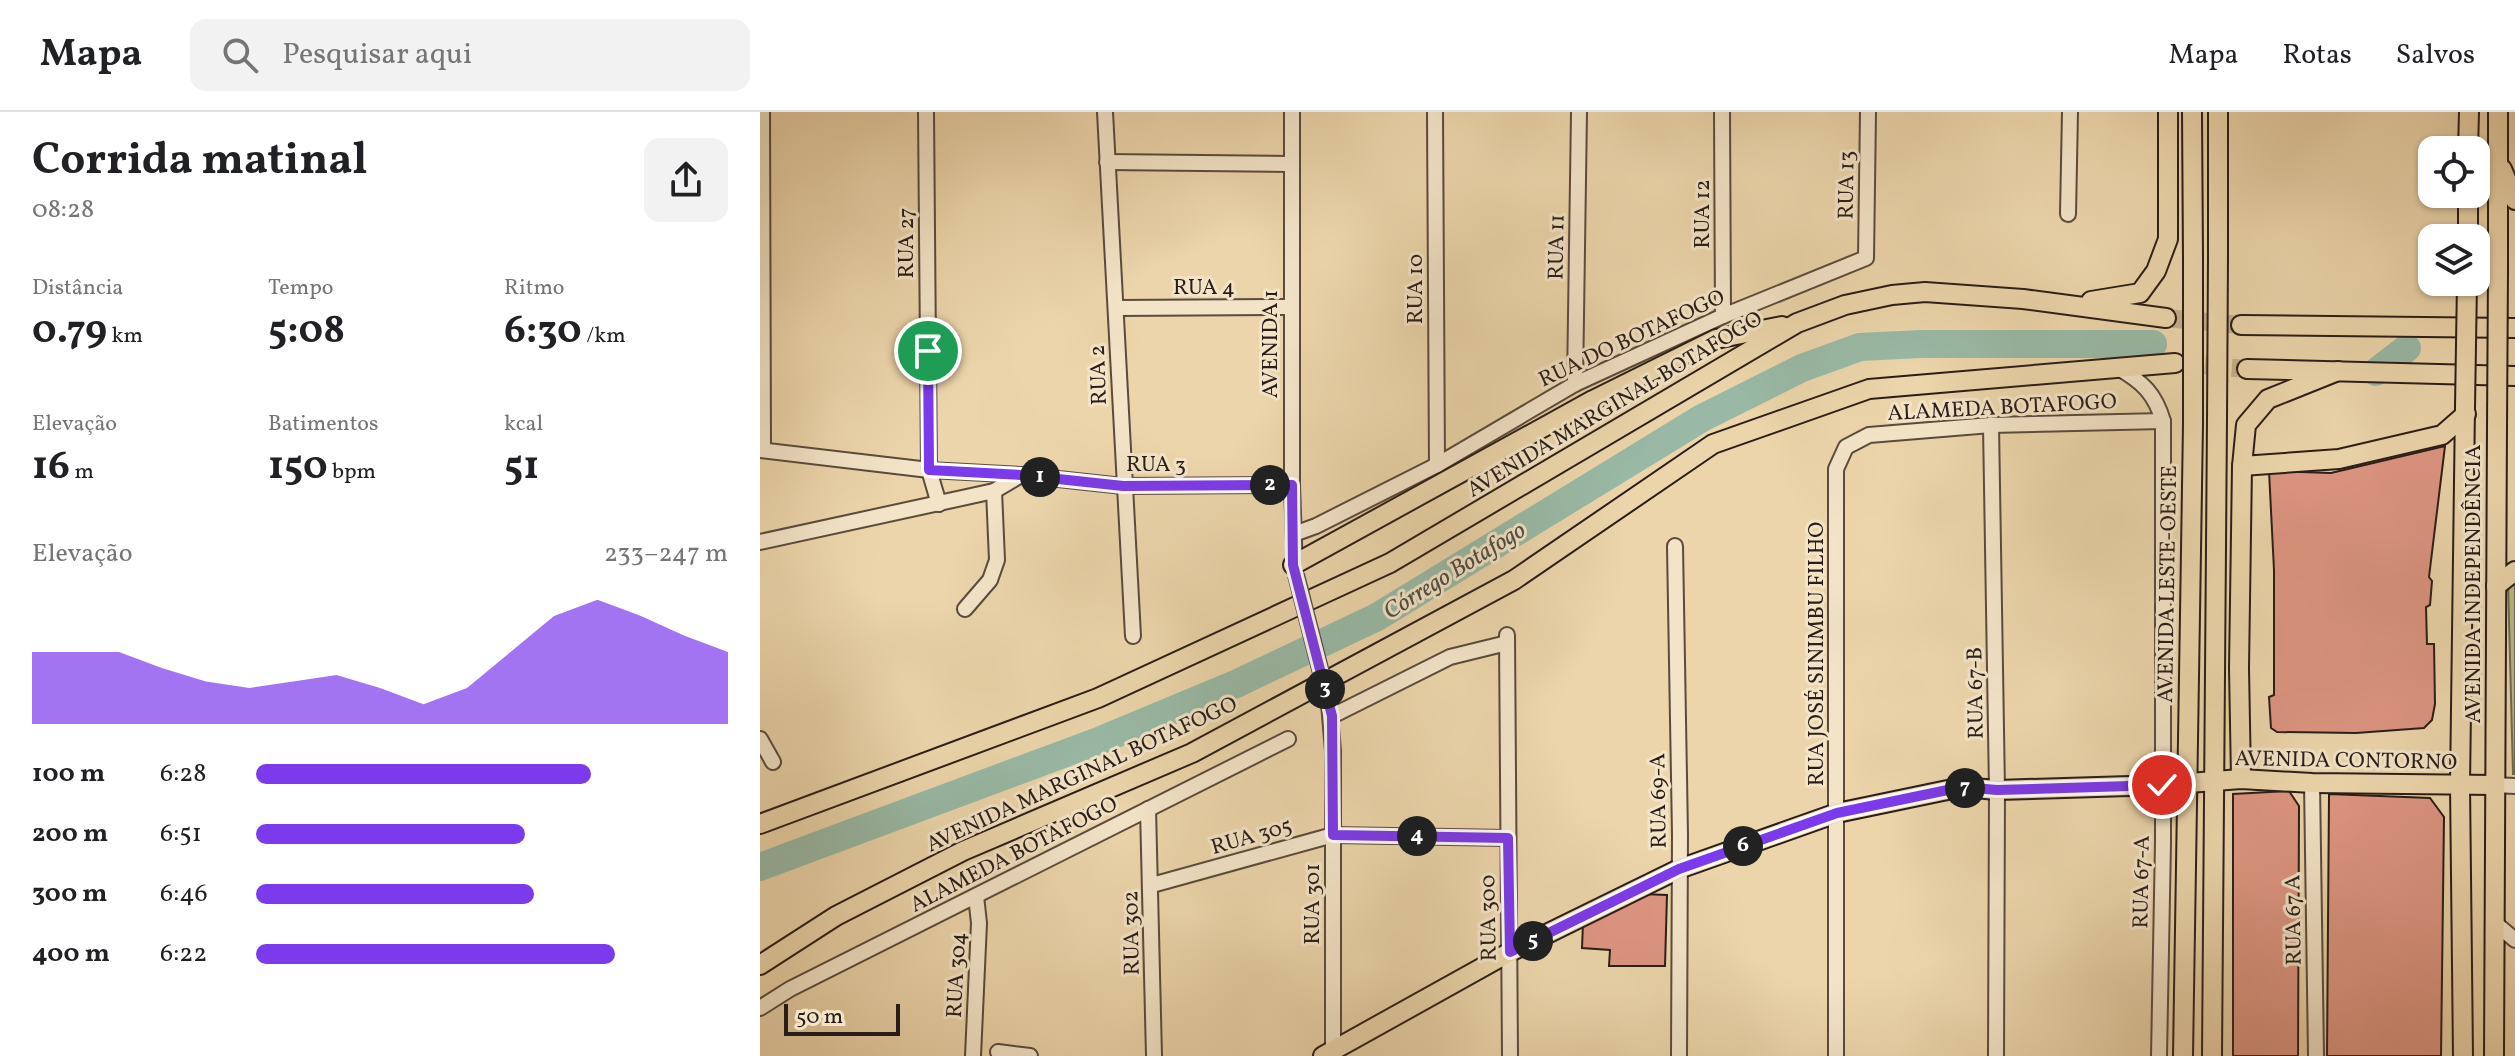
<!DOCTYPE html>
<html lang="pt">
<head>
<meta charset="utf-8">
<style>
	body { margin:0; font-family:Vollkorn,serif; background:#f2f2f2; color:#202124; height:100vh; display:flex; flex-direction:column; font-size:30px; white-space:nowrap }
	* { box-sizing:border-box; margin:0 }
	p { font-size:26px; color:#757577 }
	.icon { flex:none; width:44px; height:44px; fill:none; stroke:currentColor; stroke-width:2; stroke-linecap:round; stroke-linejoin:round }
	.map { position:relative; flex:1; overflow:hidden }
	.sheet { display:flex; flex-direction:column; background:#fff; width:760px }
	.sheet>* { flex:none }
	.controls { position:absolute; left:1658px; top:24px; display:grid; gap:16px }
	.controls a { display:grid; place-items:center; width:72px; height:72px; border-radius:16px; background:#fff; box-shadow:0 2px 6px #0004; font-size:40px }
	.scale { position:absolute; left:24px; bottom:20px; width:116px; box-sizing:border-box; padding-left:8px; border:4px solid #2a1d18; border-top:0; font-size:22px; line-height:28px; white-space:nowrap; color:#2a1d18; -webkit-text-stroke:6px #f3e4c8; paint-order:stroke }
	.pin { position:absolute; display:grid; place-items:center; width:68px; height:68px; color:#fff; margin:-34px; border:4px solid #fff; border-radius:50%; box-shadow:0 2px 8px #0007 }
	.km { position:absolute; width:40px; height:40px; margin:-20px; border-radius:50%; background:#222; color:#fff; font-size:22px; line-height:40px; text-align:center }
	.round { display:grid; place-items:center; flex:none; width:84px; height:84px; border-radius:16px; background:#f2f2f2 }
	.head { display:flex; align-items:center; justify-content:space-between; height:136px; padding:0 32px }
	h1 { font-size:44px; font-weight:700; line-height:60px }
	.metrics { display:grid; grid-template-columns:repeat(3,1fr); gap:12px; height:136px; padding:8px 32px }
	.metrics div { display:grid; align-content:center }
	.metrics b { font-size:40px; font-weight:700 }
	.metrics small { font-size:22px; font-weight:400 }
	.metrics p { font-size:22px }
	.chart { height:224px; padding:16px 32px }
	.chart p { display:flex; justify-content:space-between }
	.chart svg { width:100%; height:144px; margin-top:8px; fill:#7c3aed; opacity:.7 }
	ul { padding:0 32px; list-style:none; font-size:26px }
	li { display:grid; grid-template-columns:128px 96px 1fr; align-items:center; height:60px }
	li i { height:20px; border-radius:10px; background:#7c3aed }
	header { display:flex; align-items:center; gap:48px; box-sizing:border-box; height:112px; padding:0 40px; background:#fff; border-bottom:2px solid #e0e0e0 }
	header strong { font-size:38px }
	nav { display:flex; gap:44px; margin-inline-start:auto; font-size:28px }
	.search { width:560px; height:72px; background:#f2f2f2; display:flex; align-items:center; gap:20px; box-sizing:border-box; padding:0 28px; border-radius:16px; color:#757577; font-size:30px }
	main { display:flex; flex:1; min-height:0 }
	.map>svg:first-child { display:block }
</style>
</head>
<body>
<header>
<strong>Mapa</strong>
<div class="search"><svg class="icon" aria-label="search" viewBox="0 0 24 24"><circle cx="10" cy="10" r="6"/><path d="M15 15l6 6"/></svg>Pesquisar aqui</div>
<nav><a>Mapa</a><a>Rotas</a><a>Salvos</a></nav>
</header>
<main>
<section class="sheet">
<div class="head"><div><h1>Corrida matinal</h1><p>08:28</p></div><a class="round"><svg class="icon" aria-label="share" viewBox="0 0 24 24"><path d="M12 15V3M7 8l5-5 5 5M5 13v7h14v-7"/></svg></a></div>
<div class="metrics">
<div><p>Distância</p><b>0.79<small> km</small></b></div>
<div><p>Tempo</p><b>5:08</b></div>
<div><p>Ritmo</p><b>6:30<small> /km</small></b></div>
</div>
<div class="metrics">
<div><p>Elevação</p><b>16<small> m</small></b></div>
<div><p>Batimentos</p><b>150<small> bpm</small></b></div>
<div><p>kcal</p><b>51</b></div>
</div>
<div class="chart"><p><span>Elevação</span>233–247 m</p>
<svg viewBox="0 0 160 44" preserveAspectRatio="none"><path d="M0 44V22L10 22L20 22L30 27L40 31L50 33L60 31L70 29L80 33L90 38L100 33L110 22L120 11L130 6L140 11L150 17L160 22V44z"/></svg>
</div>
<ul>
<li><b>100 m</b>6:28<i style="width:71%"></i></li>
<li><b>200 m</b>6:51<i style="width:57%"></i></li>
<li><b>300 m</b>6:46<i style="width:59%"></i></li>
<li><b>400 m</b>6:22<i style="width:76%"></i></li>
</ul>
</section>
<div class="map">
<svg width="1755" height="944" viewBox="0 0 1755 944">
	<rect width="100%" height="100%" fill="#ecd5ab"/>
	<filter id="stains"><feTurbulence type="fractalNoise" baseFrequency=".0025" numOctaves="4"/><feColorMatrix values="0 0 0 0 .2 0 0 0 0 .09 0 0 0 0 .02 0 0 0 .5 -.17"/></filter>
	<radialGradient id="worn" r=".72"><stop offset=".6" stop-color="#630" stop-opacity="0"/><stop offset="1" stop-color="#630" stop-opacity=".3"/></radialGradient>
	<!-- green -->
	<polygon fill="#babc87" stroke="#726c50" stroke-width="2" points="1755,464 1755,662 1753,662 1748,470"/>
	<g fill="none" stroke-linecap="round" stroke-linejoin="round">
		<!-- river -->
		<g stroke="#99b9a6" stroke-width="28">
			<polyline points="1616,260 1647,236"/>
			<polyline points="0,755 341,628 478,571 617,505 942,306 1042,256 1100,235 1161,232 1393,232"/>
		</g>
	</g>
	<!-- building -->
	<g fill="#dd9582" stroke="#2a1d18" stroke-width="2">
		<polygon points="1685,334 1669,465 1672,469 1670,493 1666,495 1667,532 1674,532 1675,592 1672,608 1664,616 1596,621 1517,620 1511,616 1509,585 1514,583 1514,458 1509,359 1571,361"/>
		<polygon points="1529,679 1539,694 1538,944 1473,944 1473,682"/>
		<polygon points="1569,682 1670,686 1684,705 1681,944 1567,944"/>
		<polygon points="882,782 907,783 905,854 849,854 850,838 822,836 823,811"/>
	</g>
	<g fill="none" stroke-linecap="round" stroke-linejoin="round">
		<!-- major-tunnel -->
		<g stroke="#c5b08e" stroke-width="18" stroke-dasharray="18 9" stroke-linecap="butt">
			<polyline points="1406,206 1481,213"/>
			<polyline points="1418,251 1487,257"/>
		</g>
		<!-- minor casing -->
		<g stroke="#5a4b3d" stroke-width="18">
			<g id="minor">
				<polyline points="2,0 3,338"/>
				<polyline points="166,0 169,358 179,392"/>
				<polyline points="345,0 373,524"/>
				<polyline points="532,0 532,373 535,458"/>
				<polyline points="675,0 677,353"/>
				<polyline points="962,0 963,204"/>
				<polyline points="347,50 530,52"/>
				<polyline points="1308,102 1310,0"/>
				<polyline points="357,196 531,195"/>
				<path d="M1358 256C1383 270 1395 282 1403 309V730L1399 944"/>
				<polyline points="815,272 819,0"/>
				<polyline points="1231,313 1237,678 1236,944"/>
				<polyline points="0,338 169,358 261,363 363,374 532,373"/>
				<polyline points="534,422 556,414 677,353 815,272 963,204 1106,146 1108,0"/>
				<polyline points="0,430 234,379 261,363"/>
				<polyline points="915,434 920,723 919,944"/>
				<polyline points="205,497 230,468 237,448 234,379"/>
				<polyline points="747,523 750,944"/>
				<polyline points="569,592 573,639 573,944"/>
				<polyline points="572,604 690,545 747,531"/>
				<polyline points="0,627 13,650"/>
				<polyline points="1552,671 1556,944"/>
				<polyline points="1734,673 1755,674"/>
				<polyline points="388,697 394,944"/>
				<polyline points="392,773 573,723 748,726"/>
				<polyline points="1735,811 1755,828"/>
				<polyline points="0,896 30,877 528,627"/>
				<polyline points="238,940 270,944"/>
				<polyline points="213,944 219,811 216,784"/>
				<polyline points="1076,944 1076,357 1086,335 1109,323 1231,313 1403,309"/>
			</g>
		</g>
		<!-- major casing -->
		<g stroke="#2a1d18" stroke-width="22">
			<g id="major">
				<polyline points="1432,0 1433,145"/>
				<polyline points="1458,0 1458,146"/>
				<polyline points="1708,38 1709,0"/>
				<polyline points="1742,57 1755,88"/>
				<polyline points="1708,126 1708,82"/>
				<polyline points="1738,159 1738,0"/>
				<polyline points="1331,189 1380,181 1396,159 1408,127 1408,0"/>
				<polyline points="1481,213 1755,216"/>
				<polyline points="1487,257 1755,264"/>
				<polyline points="1482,354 1579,347 1682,323 1706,302"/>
				<polyline points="533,453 833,288 956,227 1022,214"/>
				<polyline points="1736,474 1755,459"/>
				<polyline points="1481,667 1479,556 1482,354 1486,313 1508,287 1578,259"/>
				<polyline points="0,712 338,586 630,451 1037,211 1085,193 1132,183 1165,180 1263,187 1406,206"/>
				<polyline points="0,853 76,804 203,739 432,641 754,468 953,332 1109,277 1415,251"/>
				<polyline points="563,944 750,840 919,757 1077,701 1202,675 1237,678 1402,673 1481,667 1552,671 1734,673"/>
				<polyline points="1423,944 1433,312"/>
				<path d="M1452 944C1452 732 1456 520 1457 307"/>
				<polyline points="1703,944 1700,673 1705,295"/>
				<polyline points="1734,944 1737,314"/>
			</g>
		</g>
		<!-- minor -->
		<use href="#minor" stroke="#f3e4c8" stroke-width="14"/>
		<!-- major -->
		<use href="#major" stroke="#ecd5ab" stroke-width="18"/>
		<!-- minor-bridge casing -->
		<g stroke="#5a4b3d" stroke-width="18" stroke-linecap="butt">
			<polyline id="minor-bridge" points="536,463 569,592"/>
		</g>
		<!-- major-bridge casing -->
		<g stroke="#2a1d18" stroke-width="22" stroke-linecap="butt">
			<g id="major-bridge">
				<polyline points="1705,295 1707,170"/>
				<polyline points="1457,307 1458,146"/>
				<polyline points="1433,312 1433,145"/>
				<polyline points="1737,314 1738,159"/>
			</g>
		</g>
		<!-- minor-bridge -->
		<use href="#minor-bridge" stroke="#f3e4c8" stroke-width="14"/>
		<!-- major-bridge -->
		<use href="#major-bridge" stroke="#ecd5ab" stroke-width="18"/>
	</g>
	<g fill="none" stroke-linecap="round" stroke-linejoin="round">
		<!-- route casing -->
		<g stroke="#fff" stroke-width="16">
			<polyline id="route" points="168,239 169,358 261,363 363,374 532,373 533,453 572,604 573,723 748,726 750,840 919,757 1077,701 1202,675 1237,678 1402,673"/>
		</g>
		<!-- route -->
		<use href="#route" stroke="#7c3aed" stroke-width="10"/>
	</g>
	<g text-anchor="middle" stroke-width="6" stroke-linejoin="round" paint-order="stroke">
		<!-- street labels -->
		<g font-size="22" fill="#2a1d18" stroke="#f3e4c8">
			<text transform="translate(1085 73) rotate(-89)" y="8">RUA 13</text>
			<text transform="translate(941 102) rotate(-90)" y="8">RUA 12</text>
			<text transform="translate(145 131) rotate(-90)" y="8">RUA 27</text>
			<text transform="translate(795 135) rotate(-89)" y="8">RUA 11</text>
			<text x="444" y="182">RUA 4</text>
			<text transform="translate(654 177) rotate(-90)" y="8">RUA 10</text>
			<text transform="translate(871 225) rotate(-25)" y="8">RUA DO BOTAFOGO</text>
			<text transform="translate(509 232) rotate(-90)" y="8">AVENIDA 1</text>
			<text transform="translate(337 263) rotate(-92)" y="8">RUA 2</text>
			<text transform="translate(854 291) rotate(-31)" y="8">AVENIDA MARGINAL BOTAFOGO</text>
			<text transform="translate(1242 294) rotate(-3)" y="8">ALAMEDA BOTAFOGO</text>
			<text x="396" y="359">RUA 3</text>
			<text transform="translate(1406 472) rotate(-89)" y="8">AVENIDA LESTE-OESTE</text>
			<text transform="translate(1712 472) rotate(-90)" y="8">AVENIDA INDEPENDÊNCIA</text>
			<text transform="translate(1055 542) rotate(-90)" y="8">RUA JOSÉ SINIMBU FILHO</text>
			<text transform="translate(1214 581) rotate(-91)" y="8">RUA 67-B</text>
			<text transform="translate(1586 647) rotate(1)" y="8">AVENIDA CONTORNO</text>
			<text transform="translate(321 661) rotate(-25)" y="8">AVENIDA MARGINAL BOTAFOGO</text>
			<text transform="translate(897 689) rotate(-91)" y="8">RUA 69-A</text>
			<text transform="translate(491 723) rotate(-16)" y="8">RUA 305</text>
			<text transform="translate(253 741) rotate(-27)" y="8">ALAMEDA BOTAFOGO</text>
			<text transform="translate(1380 770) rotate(-89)" y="8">RUA 67-A</text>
			<text transform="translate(551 792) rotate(-90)" y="8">RUA 301</text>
			<text transform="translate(727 806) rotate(-91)" y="8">RUA 300</text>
			<text transform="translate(1532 808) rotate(-91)" y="8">RUA 67 A</text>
			<text transform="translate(370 821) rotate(-91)" y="8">RUA 302</text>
			<text transform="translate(195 863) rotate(-87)" y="8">RUA 304</text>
		</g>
		<!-- water labels -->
		<g font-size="24" font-style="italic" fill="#4b4c43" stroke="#f3e4c8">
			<text transform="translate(694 458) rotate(-32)" y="8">Córrego Botafogo</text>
		</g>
	</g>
	<rect width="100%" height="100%" filter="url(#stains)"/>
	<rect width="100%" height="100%" fill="url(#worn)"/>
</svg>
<div class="controls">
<a><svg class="icon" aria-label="locate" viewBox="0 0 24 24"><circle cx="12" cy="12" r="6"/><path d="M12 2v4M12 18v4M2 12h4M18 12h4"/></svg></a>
<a><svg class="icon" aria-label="layers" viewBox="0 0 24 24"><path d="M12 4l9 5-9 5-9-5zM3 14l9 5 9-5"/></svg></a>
</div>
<div class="scale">50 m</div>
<div class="pin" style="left:168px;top:239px;background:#1e9e55"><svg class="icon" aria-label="arrive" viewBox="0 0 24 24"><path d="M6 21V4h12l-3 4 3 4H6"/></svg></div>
<div class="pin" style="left:1402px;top:673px;background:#d93025"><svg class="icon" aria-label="check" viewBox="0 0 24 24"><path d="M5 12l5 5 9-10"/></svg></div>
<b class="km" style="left:280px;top:365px">1</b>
<b class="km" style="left:510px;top:373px">2</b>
<b class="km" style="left:565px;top:577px">3</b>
<b class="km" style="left:657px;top:724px">4</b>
<b class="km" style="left:773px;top:829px">5</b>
<b class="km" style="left:983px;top:734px">6</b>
<b class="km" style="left:1205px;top:676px">7</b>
</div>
</main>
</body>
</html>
